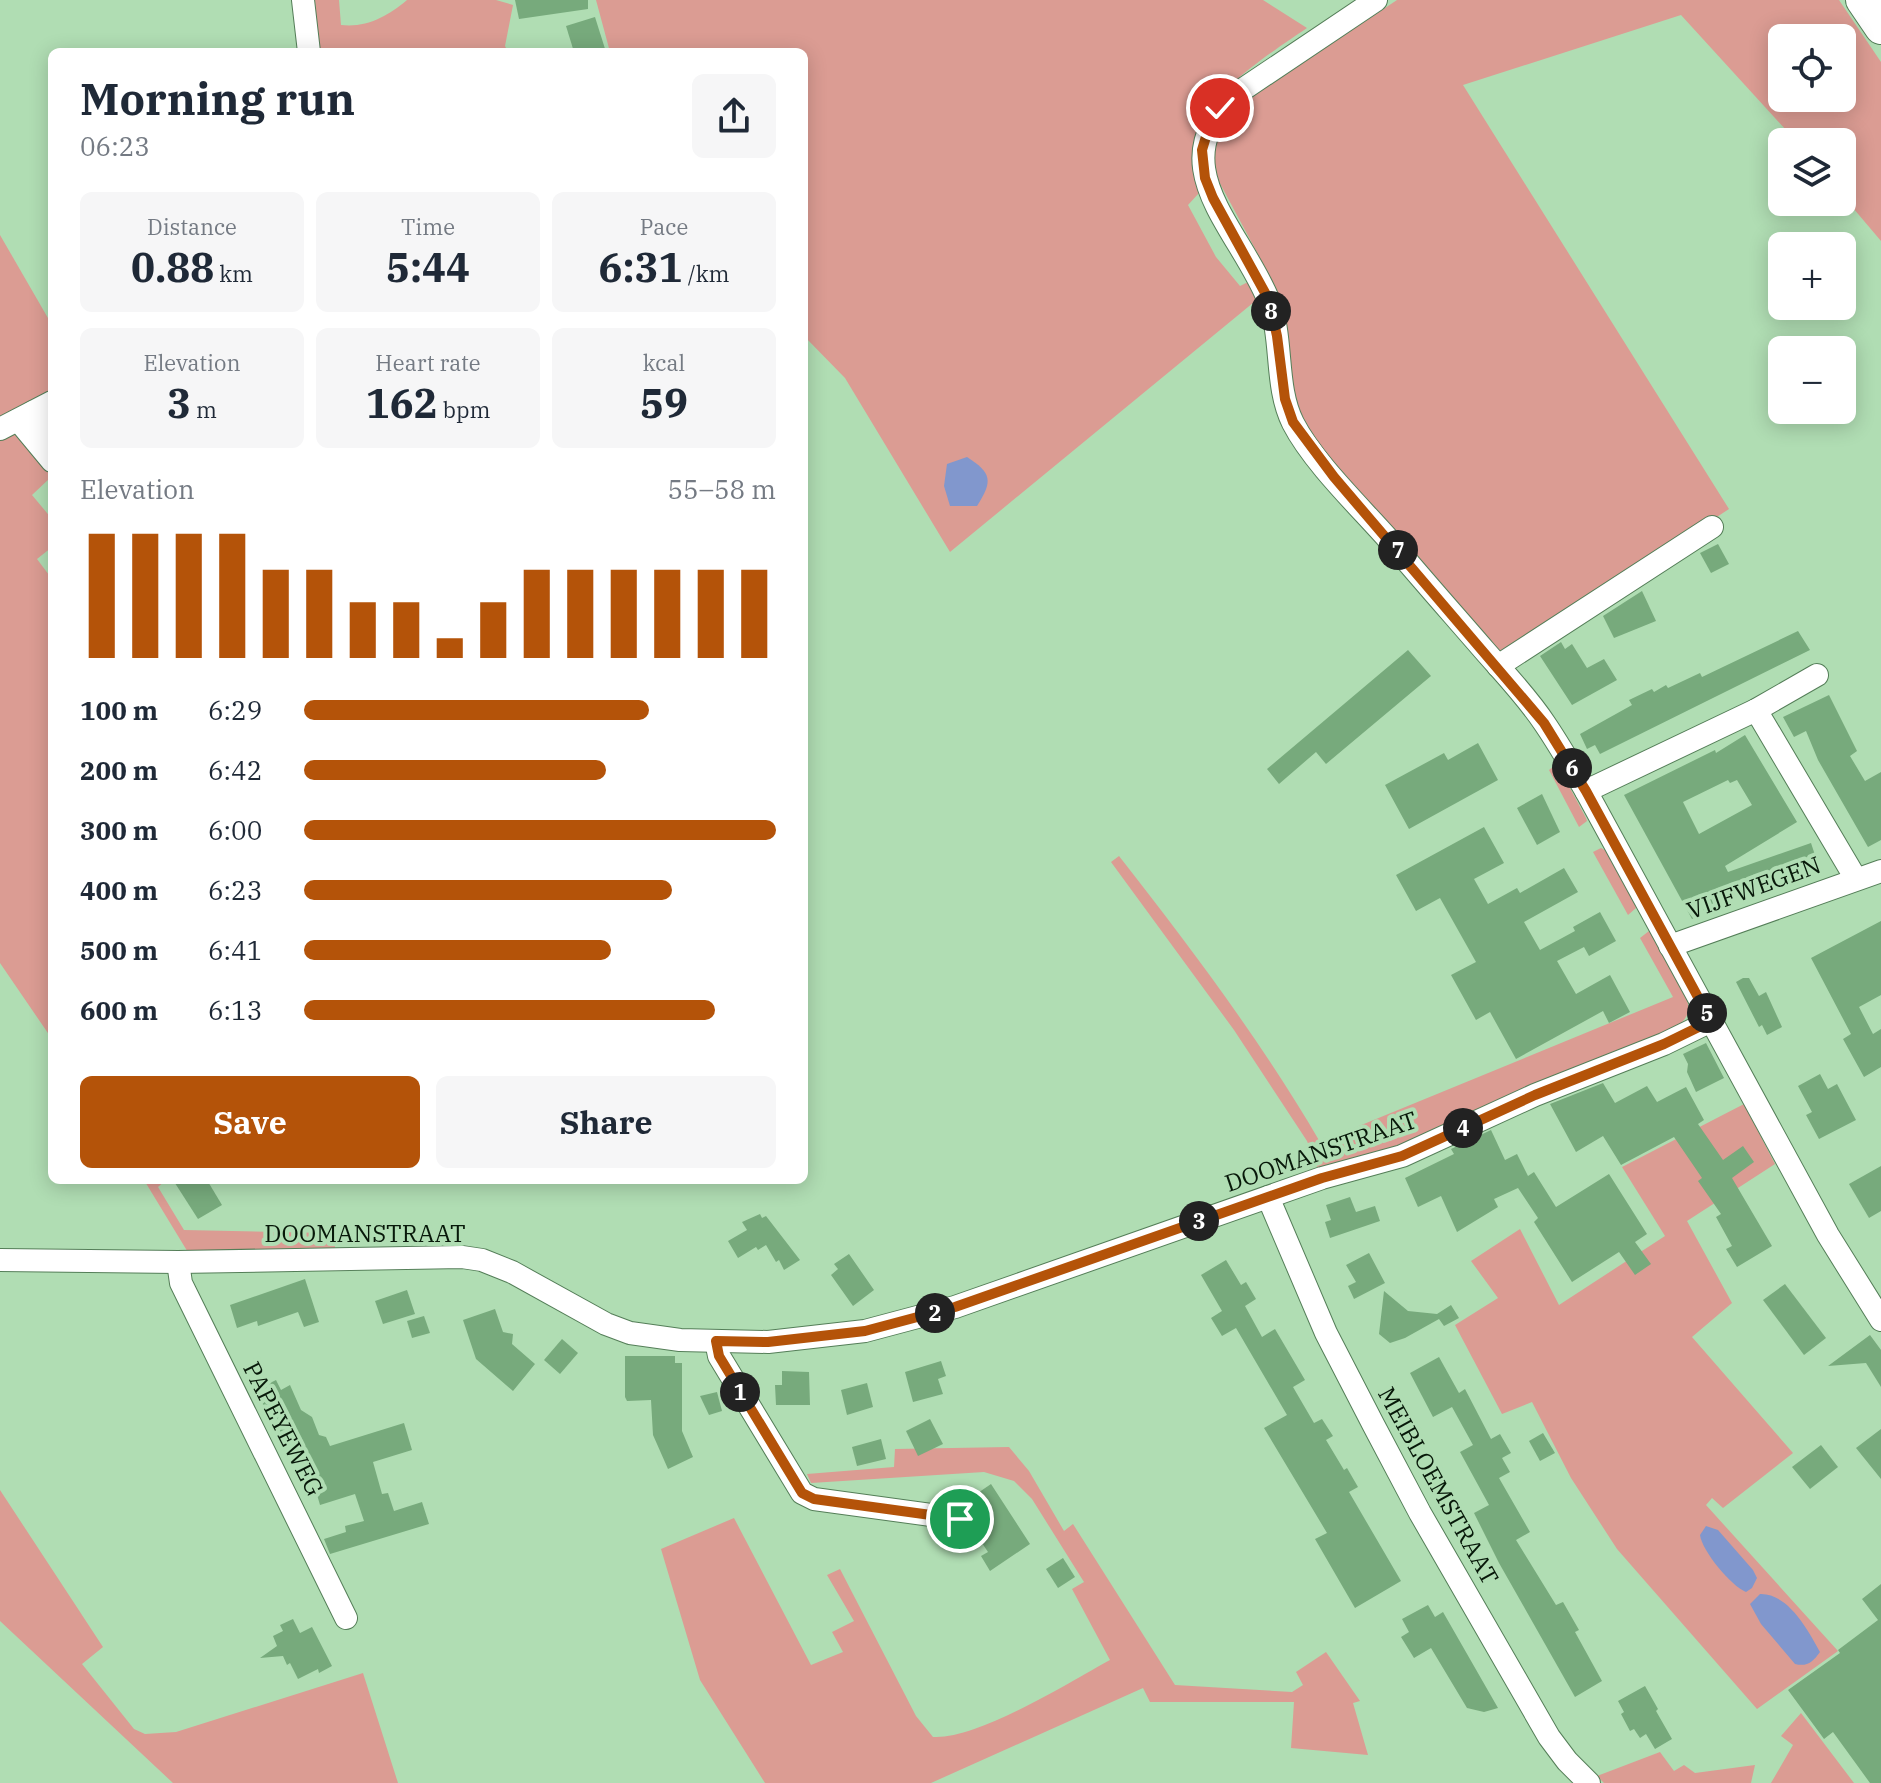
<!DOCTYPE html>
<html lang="en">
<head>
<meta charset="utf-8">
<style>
	body { margin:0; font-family:"IBM Plex Serif",serif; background:#f6f6f7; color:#1f2937; height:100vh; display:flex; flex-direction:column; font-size:30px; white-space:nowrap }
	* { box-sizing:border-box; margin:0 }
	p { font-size:26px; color:#747a83 }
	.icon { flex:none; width:44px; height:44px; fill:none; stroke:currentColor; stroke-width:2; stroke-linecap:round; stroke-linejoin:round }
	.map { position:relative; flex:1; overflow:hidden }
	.details { position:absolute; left:48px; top:48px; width:760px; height:1136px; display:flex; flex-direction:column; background:#fff; border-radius:12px; box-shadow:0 4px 20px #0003 }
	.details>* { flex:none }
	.buttons { position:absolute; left:1768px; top:24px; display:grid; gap:16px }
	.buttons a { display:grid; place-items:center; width:88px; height:88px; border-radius:12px; background:#fff; box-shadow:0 4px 20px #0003; font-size:40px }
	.pin { position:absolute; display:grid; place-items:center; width:68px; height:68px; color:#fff; margin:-34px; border:4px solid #fff; border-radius:50%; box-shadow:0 2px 8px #0007 }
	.km { position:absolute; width:40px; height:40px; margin:-20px; border-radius:50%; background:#222; color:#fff; font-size:22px; line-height:40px; text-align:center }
	.round { display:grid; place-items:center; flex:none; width:84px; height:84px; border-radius:12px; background:#f6f6f7 }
	.head { display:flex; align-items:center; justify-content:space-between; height:136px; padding:0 32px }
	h1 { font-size:44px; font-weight:700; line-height:60px }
	.metrics { display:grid; grid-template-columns:repeat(3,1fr); gap:12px; height:136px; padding:8px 32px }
	.metrics div { display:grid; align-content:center; border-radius:12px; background:#f6f6f7; text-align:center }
	.metrics b { font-size:40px; font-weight:700 }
	.metrics small { font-size:22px; font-weight:400 }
	.metrics p { font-size:22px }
	.chart { height:224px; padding:16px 32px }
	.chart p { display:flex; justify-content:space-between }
	.chart svg { width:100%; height:144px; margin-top:8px; stroke:#b45309; stroke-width:6 }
	.primary-button { display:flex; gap:16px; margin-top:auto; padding:16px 32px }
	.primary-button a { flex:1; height:92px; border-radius:12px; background:#b45309; color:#fff; font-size:32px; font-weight:700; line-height:92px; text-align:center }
	.primary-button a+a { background:#f6f6f7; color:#1f2937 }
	ul { padding:0 32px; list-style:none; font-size:26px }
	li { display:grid; grid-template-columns:128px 96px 1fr; align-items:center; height:60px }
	li i { height:20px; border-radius:10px; background:#b45309 }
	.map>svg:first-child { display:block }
</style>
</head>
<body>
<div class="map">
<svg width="1881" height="1783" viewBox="0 0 1881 1783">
	<rect width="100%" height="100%" fill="#b0ddb3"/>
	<!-- green -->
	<g fill="#db9c93" fill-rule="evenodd">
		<path d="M315 0H339L341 25C367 28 388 16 407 0H496L513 5 505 46 508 52H318Z"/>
		<path d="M596 0H1263L1307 28C1276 49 1218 87 1201 121 1190 144 1194 170 1199 193L1188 205 1216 257 1240 286 1250 281 1259 298 950 552 845 378 804 336V52H610Z"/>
		<path d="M1397 0H1839L1881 62V241L1842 195V142H1797L1681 15 1463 85 1729 509 1514 650 1503 652 1493 648 1315 445 1293 397 1285 329 1275 286 1216 176 1212 139 1227 118 1258 93ZM1782 38H1842V98H1782Z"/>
		<polygon points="0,235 52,325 52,393 0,423"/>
		<polygon points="25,433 52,448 52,480 50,478 32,495 52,519 52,547 37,559 52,579 52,1039 0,963 0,436"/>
		<polygon points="1557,764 1586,818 1587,821 1579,827 1549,770"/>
		<polygon points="1601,848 1605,850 1635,903 1636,908 1628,915 1593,852"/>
		<path d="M1119 856C1191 948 1261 1041 1320 1142L1673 997 1640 938 1649 931C1659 948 1693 995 1688 1012 1685 1023 1674 1029 1666 1035L1405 1144 1319 1172 1307 1141 1234 1030 1111 862Z"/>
		<polygon points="1744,1104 1775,1164 1687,1221 1732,1303 1692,1337 1793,1453 1723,1508 1712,1498 1706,1505 1838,1651 1757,1709 1617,1549 1571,1478 1532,1402 1502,1414 1455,1325 1498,1298 1471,1261 1520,1229 1559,1305 1665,1236 1622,1167"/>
		<polygon points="144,1180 166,1180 158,1187 184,1230 327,1233 335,1245 335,1253 189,1254"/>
		<path d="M1009 1447 1029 1471 1064 1531 1073 1524 1175 1685 1292 1692 1303 1685 1296 1672 1326 1652 1360 1701 1353 1703 1368 1755 1291 1748 1294 1702H1150L1143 1688 931 1783H765L700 1680 661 1549 734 1518 811 1665 843 1652 832 1632 854 1621 827 1575 840 1569 916 1716 933 1737C977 1740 1070 1682 1110 1660L1072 1589 1084 1582 1032 1499 1014 1481 984 1472 811 1483 807 1474 894 1467 895 1449Z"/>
		<polygon points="0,1490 103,1647 82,1664 134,1729 145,1734 176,1732 363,1673 398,1783 173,1783 0,1621"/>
		<polygon points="1801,1713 1854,1783 1771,1783 1793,1745 1781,1736"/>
		<polygon points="1660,1752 1674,1771 1684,1765 1695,1773 1755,1765 1751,1783 1604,1783 1597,1776"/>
	</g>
	<!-- water -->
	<g fill="#8197cd">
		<path d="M967 457C992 473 993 481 977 506H950L944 486 947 464Z"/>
		<path d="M1706 1526 1718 1530 1753 1570 1757 1578 1752 1588 1746 1592C1731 1586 1702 1551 1700 1535Z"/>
		<path d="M1760 1594C1788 1593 1808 1630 1820 1652 1813 1662 1807 1667 1795 1664L1761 1624 1750 1604Z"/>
	</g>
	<!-- building -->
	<g fill="#77aa7c" fill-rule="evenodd">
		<polygon points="515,0 588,0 588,9 519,19"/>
		<polygon points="595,17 606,52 574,52 566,26"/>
		<polygon points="1718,544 1729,564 1711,573 1700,553"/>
		<polygon points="1642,591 1656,621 1614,638 1603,616"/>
		<polygon points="1798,631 1810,650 1600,754 1595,745 1587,749 1580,734 1632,705 1629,700 1652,689 1654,692 1666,685 1668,688 1700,673 1702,677"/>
		<polygon points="1561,642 1565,649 1572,644 1587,668 1604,659 1617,680 1572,705 1540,656"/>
		<polygon points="1408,650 1431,676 1326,764 1316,752 1279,784 1267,769"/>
		<polygon points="1829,695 1857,751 1850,756 1865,781 1881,772 1881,840 1868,847 1818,760 1806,731 1794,737 1783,717"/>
		<path d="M1745 735 1797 822 1725 866 1728 872 1811 843 1818 864 1713 900 1716 906 1692 919 1624 795 1715 750 1716 753ZM1728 780 1730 783 1737 780 1752 805 1699 834 1683 802Z"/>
		<polygon points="1478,743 1498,780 1409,829 1385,785 1444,753 1448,760"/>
		<polygon points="1542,794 1560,832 1537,845 1517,808"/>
		<polygon points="1484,827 1504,863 1474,879 1488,904 1517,888 1520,893 1564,868 1578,892 1524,922 1540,950 1575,931 1573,927 1600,912 1616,941 1589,956 1584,947 1557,961 1576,994 1610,975 1630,1012 1609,1023 1603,1011 1516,1059 1490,1012 1476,1020 1451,975 1476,962 1440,898 1416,911 1396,875"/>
		<polygon points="1881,921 1881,995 1859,1007 1873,1034 1881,1029 1881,1067 1864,1077 1843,1039 1851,1034 1811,958"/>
		<polygon points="1743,978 1749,978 1759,996 1766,992 1782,1027 1767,1035 1762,1025 1759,1027 1736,982"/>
		<polygon points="1706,1043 1724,1078 1696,1092 1687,1072 1688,1064 1683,1054"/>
		<polygon points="1820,1074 1828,1089 1837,1084 1856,1120 1819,1139 1806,1115 1812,1112 1798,1086"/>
		<polygon points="1603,1083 1615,1103 1647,1086 1657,1102 1686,1087 1704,1120 1698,1124 1723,1160 1743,1146 1754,1162 1732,1178 1772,1246 1737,1267 1726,1249 1732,1246 1716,1217 1721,1214 1698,1181 1702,1178 1674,1137 1621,1165 1603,1136 1576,1152 1550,1104"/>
		<polygon points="1491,1130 1505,1160 1517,1154 1528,1176 1534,1172 1556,1207 1609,1174 1647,1234 1635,1242 1651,1264 1635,1275 1619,1252 1572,1282 1534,1222 1538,1218 1518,1188 1494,1199 1498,1207 1457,1232 1441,1196 1418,1207 1405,1178 1454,1154 1451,1149"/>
		<polygon points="1881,1166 1881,1211 1869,1218 1849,1184"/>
		<polygon points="173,1180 207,1180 222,1205 198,1219"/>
		<polygon points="1350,1197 1356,1212 1375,1206 1380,1221 1330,1238 1325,1222 1331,1220 1326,1205"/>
		<polygon points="760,1214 762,1218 766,1216 800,1260 784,1270 779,1260 776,1262 766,1245 758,1250 756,1247 738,1258 728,1241 747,1230 742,1222"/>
		<polygon points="1369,1253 1385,1283 1354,1299 1348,1286 1356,1282 1346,1265"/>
		<polygon points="849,1254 874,1290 853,1306 831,1275 838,1269 834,1264"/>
		<polygon points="1226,1260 1241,1285 1246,1282 1256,1299 1245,1306 1262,1337 1275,1329 1305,1380 1293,1387 1314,1423 1322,1419 1333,1436 1326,1440 1344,1470 1347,1468 1358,1487 1349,1492 1401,1581 1355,1608 1315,1539 1327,1533 1264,1428 1287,1415 1236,1328 1222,1336 1211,1318 1222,1311 1201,1275"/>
		<polygon points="305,1279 319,1322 304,1327 298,1312 258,1326 257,1321 237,1328 230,1305"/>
		<polygon points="1785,1284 1826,1338 1804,1355 1763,1300"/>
		<polygon points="407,1290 415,1314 383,1324 375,1301"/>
		<polygon points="1384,1291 1408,1311 1437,1314 1451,1305 1459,1318 1444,1326 1439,1319 1405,1338 1390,1343 1379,1334"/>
		<polygon points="495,1309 503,1332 513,1334 512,1344 535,1364 513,1391 476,1359 463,1320"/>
		<polygon points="424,1316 430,1333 412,1338 407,1321"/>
		<polygon points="1870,1335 1881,1350 1881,1387 1866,1363 1828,1366"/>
		<polygon points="562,1339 578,1353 560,1374 544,1360"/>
		<polygon points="625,1356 675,1356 675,1363 682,1363 682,1431 693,1457 668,1469 653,1435 651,1400 627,1401 625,1397"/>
		<polygon points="1439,1357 1459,1393 1465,1389 1491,1439 1500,1434 1511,1453 1502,1458 1510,1472 1499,1478 1530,1532 1516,1540 1556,1605 1563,1602 1579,1630 1575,1632 1602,1681 1575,1697 1499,1563 1474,1513 1489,1505 1460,1452 1473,1445 1452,1407 1433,1417 1410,1373"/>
		<polygon points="941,1361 946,1376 938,1379 943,1394 913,1402 905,1372"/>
		<polygon points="782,1371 809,1372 810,1405 776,1405 775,1385 782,1385"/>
		<polygon points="276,1380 281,1390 290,1385 301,1410 312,1417 319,1435 326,1437 330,1446 404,1423 412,1450 373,1462 382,1494 388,1493 394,1511 422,1502 429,1524 330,1554 324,1539 346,1532 345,1526 364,1521 355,1494 320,1505 305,1453 295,1457 291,1450 286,1452 256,1390"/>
		<polygon points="867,1383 873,1407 847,1415 841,1390"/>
		<polygon points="717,1392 722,1411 709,1415 700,1396"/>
		<polygon points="930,1419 943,1444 918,1456 906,1431"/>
		<polygon points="1881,1429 1881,1479 1856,1448"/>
		<polygon points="1543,1433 1555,1453 1540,1461 1529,1441"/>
		<polygon points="881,1439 886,1459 857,1466 852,1447"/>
		<polygon points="1821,1445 1838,1467 1810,1489 1792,1467"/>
		<polygon points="991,1484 1030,1544 990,1571 981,1556 988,1552 972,1528 985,1518 987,1511 984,1503 972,1497"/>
		<polygon points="1063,1558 1075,1577 1058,1588 1046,1569"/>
		<polygon points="1881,1584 1881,1783 1870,1783 1833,1732 1824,1739 1788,1690 1840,1653 1838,1650 1878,1620 1862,1599"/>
		<polygon points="1428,1605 1435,1617 1443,1612 1498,1708 1484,1712 1467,1708 1431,1648 1414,1658 1401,1637 1409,1632 1402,1619"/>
		<polygon points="293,1619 300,1633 312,1627 332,1666 319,1673 318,1669 298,1679 290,1663 287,1665 283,1656 260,1658 277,1646 273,1636 283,1631 280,1625"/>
		<polygon points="1645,1686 1658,1709 1656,1711 1672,1739 1655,1749 1646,1734 1640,1738 1634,1729 1630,1731 1621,1714 1624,1712 1618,1701"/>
	</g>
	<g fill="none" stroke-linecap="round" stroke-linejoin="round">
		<!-- minor casing -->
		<g stroke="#547e58" stroke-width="24">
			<g id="minor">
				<polyline points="303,0 309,52"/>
				<path d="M1376 0 1239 92C1157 163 1238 226 1268 299 1284 338 1274 385 1293 423 1313 462 1359 506 1389 540 1420 577 1452 613 1484 650 1505 674 1528 698 1545 724 1560 746 1573 769 1586 791L1828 1235 1881 1320"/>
				<polyline points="33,412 52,433"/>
				<polyline points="18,420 52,461"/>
				<polyline points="0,429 52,402"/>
				<polyline points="1498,666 1712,527"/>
				<polyline points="1756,710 1856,879"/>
				<polyline points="1586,791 1756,710 1817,675"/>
				<polyline points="1670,946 1881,871"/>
				<polyline points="1268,1197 1326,1333 1373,1424 1420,1513 1549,1737 1567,1761 1589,1783"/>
				<polyline points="0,1260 178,1262 462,1257 482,1260 512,1272 606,1324 630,1333 680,1340 768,1342 865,1331 955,1307 1322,1178 1402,1156 1535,1095 1664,1044 1711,1021"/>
				<polyline points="178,1262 181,1283 346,1618"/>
				<polyline points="716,1341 719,1356 802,1493 814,1499 960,1519 973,1511"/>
			</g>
		</g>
		<!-- highway casing -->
		<g stroke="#547e58" stroke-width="34">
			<polyline id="highway" points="1862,0 1881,28"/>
		</g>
		<!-- minor -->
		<use href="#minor" stroke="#fff" stroke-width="22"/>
		<!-- highway -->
		<use href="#highway" stroke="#fff" stroke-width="32"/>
	</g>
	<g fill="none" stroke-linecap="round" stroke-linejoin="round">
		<!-- route casing -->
		<g stroke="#fff" stroke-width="16">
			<polyline id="route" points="960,1519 814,1499 802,1493 719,1356 716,1341 768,1342 865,1331 955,1307 1322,1178 1402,1156 1535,1095 1664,1044 1711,1021 1586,791 1544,723 1334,477 1293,422 1285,399 1277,336 1269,300 1213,198 1205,178 1202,150 1208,130 1220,108"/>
		</g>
		<!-- route -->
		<use href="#route" stroke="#b45309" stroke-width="10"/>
	</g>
	<g text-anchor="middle" stroke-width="8" stroke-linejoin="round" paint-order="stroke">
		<!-- street labels -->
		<g font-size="24" fill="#071809" stroke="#b0ddb3">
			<text transform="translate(1754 888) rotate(-20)" y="8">VIJFWEGEN</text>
			<text transform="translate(1321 1152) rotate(-19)" y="8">DOOMANSTRAAT</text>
			<text x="365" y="1242">DOOMANSTRAAT</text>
			<text transform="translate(283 1429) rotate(63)" y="8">PAPEYEWEG</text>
			<text transform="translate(1438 1486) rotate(61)" y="8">MEIBLOEMSTRAAT</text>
		</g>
	</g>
</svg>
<div class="buttons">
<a><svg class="icon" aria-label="locate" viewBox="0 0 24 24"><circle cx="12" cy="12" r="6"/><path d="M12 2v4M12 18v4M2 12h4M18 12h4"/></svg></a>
<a><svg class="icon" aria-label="layers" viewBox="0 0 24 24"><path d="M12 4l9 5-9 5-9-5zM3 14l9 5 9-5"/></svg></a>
<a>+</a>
<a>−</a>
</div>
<div class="pin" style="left:960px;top:1519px;background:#1e9e55"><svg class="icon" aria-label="arrive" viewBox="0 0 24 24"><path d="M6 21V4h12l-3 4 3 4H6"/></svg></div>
<div class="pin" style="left:1220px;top:108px;background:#d93025"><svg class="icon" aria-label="check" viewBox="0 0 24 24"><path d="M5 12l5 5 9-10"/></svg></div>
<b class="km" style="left:740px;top:1392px">1</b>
<b class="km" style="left:935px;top:1313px">2</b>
<b class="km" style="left:1199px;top:1221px">3</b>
<b class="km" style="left:1463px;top:1128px">4</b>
<b class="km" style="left:1707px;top:1013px">5</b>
<b class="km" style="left:1572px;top:768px">6</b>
<b class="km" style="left:1398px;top:550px">7</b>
<b class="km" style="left:1271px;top:311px">8</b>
<section class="details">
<div class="head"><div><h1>Morning run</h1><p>06:23</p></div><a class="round"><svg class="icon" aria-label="share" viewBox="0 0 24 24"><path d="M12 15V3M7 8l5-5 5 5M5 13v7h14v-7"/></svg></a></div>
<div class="metrics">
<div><p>Distance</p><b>0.88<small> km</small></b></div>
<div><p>Time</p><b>5:44</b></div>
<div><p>Pace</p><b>6:31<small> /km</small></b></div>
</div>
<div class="metrics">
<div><p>Elevation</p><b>3<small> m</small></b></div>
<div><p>Heart rate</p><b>162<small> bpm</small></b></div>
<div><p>kcal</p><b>59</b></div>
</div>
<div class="chart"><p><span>Elevation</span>55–58 m</p>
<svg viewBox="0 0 160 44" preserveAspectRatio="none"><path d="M5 44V6M15 44V6M25 44V6M35 44V6M45 44V17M55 44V17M65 44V27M75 44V27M85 44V38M95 44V27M105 44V17M115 44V17M125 44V17M135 44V17M145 44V17M155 44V17"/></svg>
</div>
<ul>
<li><b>100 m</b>6:29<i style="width:73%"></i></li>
<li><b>200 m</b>6:42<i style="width:64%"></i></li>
<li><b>300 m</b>6:00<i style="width:100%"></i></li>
<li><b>400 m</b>6:23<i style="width:78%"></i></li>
<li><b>500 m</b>6:41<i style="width:65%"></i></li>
<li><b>600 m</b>6:13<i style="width:87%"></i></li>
</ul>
<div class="primary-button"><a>Save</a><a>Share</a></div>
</section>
</div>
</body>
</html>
